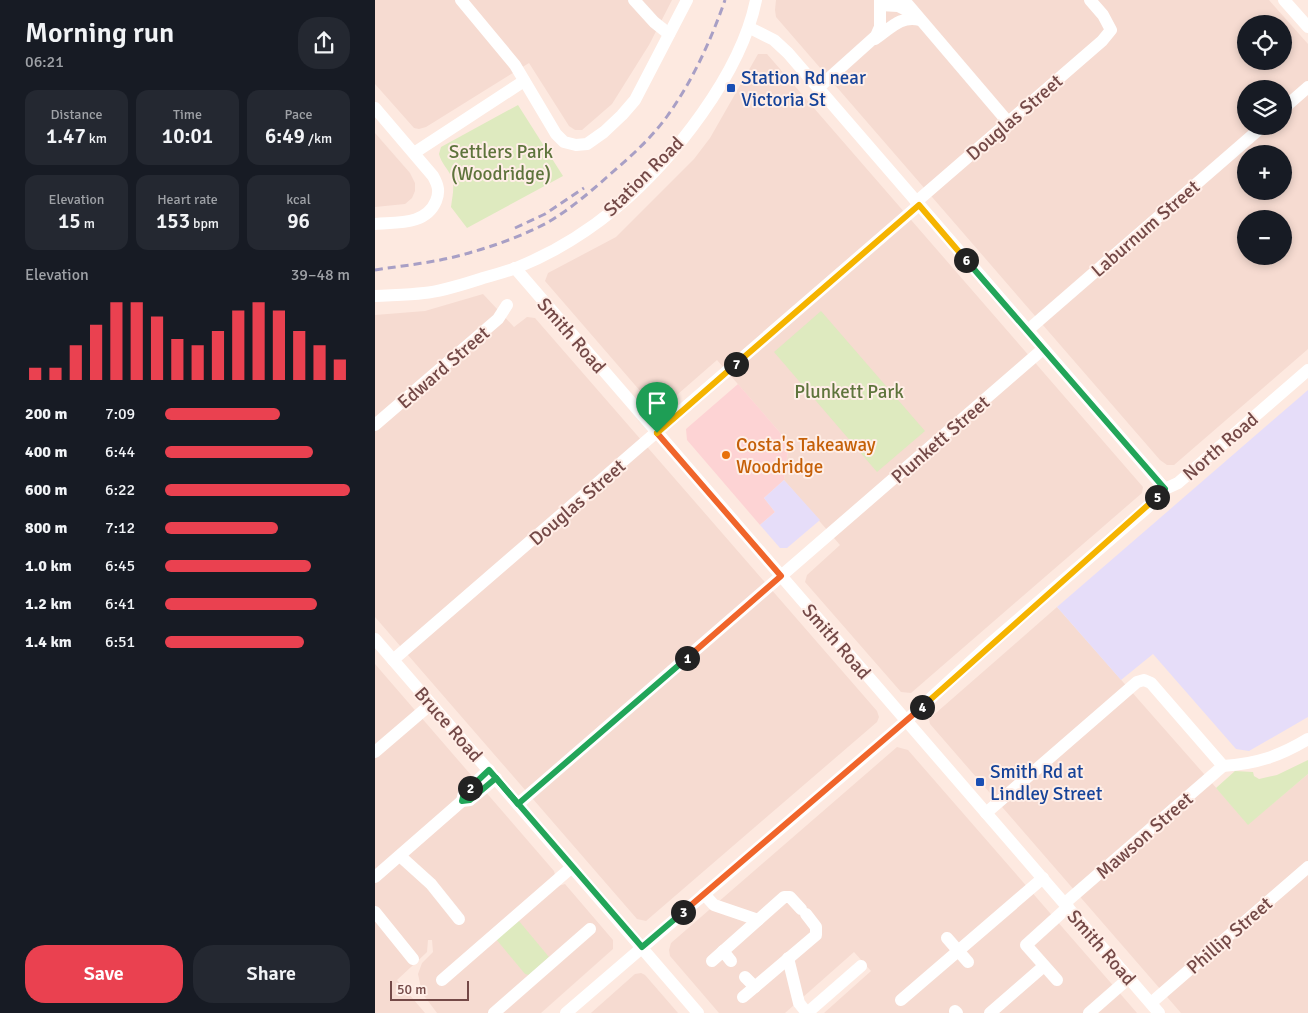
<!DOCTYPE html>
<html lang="en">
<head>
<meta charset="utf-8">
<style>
	body { margin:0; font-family:Signika,sans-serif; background:#242831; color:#f1f3f6; height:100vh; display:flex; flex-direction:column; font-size:19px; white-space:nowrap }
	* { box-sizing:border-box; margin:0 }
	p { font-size:16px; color:#9ea1a6 }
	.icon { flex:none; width:28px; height:28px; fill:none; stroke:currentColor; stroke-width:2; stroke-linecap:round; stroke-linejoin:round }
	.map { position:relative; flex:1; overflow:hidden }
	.sheet { display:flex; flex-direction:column; background:#171b24; width:375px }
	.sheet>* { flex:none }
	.controls { position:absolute; left:862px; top:15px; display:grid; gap:10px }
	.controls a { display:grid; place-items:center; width:55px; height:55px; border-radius:50%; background:#171b24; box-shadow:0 2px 8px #0003; font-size:25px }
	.scale { position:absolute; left:15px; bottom:12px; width:79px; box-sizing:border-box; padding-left:5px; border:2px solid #744947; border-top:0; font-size:14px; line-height:18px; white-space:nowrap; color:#744947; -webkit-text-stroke:4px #ffeee7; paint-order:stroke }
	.pin { position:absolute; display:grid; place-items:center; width:42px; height:42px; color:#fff; margin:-51px -21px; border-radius:50% 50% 50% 0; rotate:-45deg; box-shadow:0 0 5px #0007 }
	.pin .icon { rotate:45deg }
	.km { position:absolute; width:25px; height:25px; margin:-12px; border-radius:50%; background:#222; color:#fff; font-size:14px; line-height:25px; text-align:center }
	.round { display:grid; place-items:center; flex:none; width:52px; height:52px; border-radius:20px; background:#242831 }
	.headline { display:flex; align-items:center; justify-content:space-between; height:85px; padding:0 25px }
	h1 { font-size:28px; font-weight:600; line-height:38px }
	.stats { display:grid; grid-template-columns:repeat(3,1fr); gap:8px; height:85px; padding:5px 25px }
	.stats div { display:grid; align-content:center; border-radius:12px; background:#242831; text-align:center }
	.stats b { font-size:21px; font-weight:600 }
	.stats small { font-size:14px; font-weight:400 }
	.stats p { font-size:14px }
	.chart { height:140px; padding:10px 25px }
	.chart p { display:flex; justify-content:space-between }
	.chart svg { width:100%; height:90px; margin-top:5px; stroke:#ea4150; stroke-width:6 }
	.primary-button { display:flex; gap:10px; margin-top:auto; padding:10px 25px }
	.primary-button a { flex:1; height:58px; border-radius:20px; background:#ea4150; color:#fff; font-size:20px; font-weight:600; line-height:58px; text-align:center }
	.primary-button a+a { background:#242831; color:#f1f3f6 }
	ul { padding:0 25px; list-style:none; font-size:16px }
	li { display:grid; grid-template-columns:80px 60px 1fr; align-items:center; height:38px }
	li i { height:12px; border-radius:6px; background:#ea4150 }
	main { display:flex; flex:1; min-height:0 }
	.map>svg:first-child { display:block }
</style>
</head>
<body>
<main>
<section class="sheet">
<div class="headline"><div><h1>Morning run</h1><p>06:21</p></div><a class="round"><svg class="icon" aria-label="share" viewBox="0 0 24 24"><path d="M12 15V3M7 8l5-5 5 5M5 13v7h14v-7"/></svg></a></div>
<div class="stats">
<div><p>Distance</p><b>1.47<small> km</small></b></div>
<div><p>Time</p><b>10:01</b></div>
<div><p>Pace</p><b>6:49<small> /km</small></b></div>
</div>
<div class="stats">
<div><p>Elevation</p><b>15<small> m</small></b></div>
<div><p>Heart rate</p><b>153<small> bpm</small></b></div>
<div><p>kcal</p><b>96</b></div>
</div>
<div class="chart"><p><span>Elevation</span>39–48 m</p>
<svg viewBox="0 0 160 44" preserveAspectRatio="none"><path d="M5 44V38M15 44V38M25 44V27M35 44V17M45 44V6M55 44V6M65 44V13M75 44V24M85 44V27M95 44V20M105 44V10M115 44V6M125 44V10M135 44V20M145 44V27M155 44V34"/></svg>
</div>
<ul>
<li><b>200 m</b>7:09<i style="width:62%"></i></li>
<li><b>400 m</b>6:44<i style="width:80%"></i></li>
<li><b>600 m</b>6:22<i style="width:100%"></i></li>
<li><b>800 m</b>7:12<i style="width:61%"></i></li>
<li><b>1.0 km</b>6:45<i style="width:79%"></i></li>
<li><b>1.2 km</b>6:41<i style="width:82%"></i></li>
<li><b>1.4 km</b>6:51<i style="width:75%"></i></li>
</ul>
<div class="primary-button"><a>Save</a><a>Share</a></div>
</section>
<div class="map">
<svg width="933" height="1013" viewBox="0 0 933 1013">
	<rect width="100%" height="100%" fill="#fde9e0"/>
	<!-- residential -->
	<g fill="#f6dbd1" fill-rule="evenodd">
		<polygon points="0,0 297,0 274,45 237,104 207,130 200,130 194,126 154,63 51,127 44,129 39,128 0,84"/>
		<path d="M401 0H894L933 44V349L799 465H792L785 460 401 17 400 10ZM871 24H909V61H871ZM871 89H909V126H871ZM871 154H909V191H871ZM871 219H909V256H871Z"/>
		<polygon points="383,54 392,54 768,487 767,493 536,693 526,692 430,582 432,575 465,545 409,480 414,443 342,360 287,408 279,407 170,281 173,273 241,237 319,159 335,138"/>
		<polygon points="0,133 35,173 40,183 40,191 37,198 30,204 0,207"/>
		<polygon points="108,294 139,327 152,317 160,318 502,711 504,717 502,722 271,921 262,919 0,617 0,315 50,311"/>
		<polygon points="682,607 873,824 933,774 933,1013 806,1013 555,724 554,719"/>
		<polygon points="0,664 179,871 183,886 190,884 238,940 238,949 166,1013 62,1013 47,993 43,974 47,963 58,952 57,940 53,940 52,952 50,954 22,980 50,1013 0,1013"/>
		<polygon points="522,747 533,750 762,1013 449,1013 496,971 479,952 410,1013 344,1013 295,956 294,950 296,943"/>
		<polygon points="266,973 270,975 303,1013 216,1013 260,974"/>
	</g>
	<!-- commercial -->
	<polygon fill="#fdd3d4" points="363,384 414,443 409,480 389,498 400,512 385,525 312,440 311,429"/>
	<!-- education -->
	<g fill="#e6ddf9">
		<polygon points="933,390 933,717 874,751 861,749 778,654 746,680 682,607"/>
		<polygon points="409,480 445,520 412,548 405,548 385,525 400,512 389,498"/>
	</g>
	<!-- green -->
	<g fill="#deeabf">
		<path d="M143 105 188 176 92 228 76 207C77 198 80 187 77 178 74 170 66 163 64 154L66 147Z"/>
		<polygon points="446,311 550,431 502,472 399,352"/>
		<polygon points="933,760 933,774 873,825 841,788 860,771 878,772 879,776 884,779 902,775"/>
		<polygon points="144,921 174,957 154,975 150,974 121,939"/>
	</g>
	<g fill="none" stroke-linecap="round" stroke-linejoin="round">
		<!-- minor -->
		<g stroke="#fff" stroke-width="12">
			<polyline points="86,0 140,65 181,134 189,142 201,145 212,144 229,132 247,115 260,100 312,0"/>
			<polyline points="259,0 279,22 294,34"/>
			<polyline points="529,0 633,122"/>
			<polyline points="909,0 933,27"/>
			<polyline points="505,5 523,6 537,13"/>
			<polyline points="375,28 399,40 413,53 790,489"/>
			<path d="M500 39C515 29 525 15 545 20"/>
			<polyline points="443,88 501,36 505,27 505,0"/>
			<path d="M0 108 58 176C63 185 65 191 61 201 51 225 23 222 0 224"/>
			<polyline points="909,108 933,87"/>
			<polyline points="39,153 149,81"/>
			<polyline points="541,202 727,41 736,30 728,15 715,0"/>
			<polyline points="140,268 784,1013"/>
			<path d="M0 296C16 295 33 295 49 293 69 291 89 284 108 278 119 275 130 272 141 268 176 254 212 232 241 208 298 160 366 74 381 0"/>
			<polyline points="653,330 888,126"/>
			<polyline points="0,425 123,319 132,305"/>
			<polyline points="0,639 323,1013"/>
			<polyline points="18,660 544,205"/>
			<polyline points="0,752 56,704"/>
			<path d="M848 766C881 764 905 756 933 739"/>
			<polyline points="87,801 89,793 114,770"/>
			<polyline points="143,804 668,349"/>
			<polyline points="611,813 762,682 769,680 776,683 848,766"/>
			<polyline points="25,856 56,884 84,919"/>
			<polyline points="0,877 87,801 95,800 121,778"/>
			<polyline points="329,894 339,905 383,920"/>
			<polyline points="690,903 848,766"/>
			<polyline points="0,912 38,959"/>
			<polyline points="572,938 593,962"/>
			<polyline points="348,951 356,961"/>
			<polyline points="413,958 424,1003 432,1013"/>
			<polyline points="337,961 409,897 415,897 426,909"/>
			<polyline points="370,977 380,987"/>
			<polyline points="67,980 197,867"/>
			<polyline points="682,980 651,945 693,907"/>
			<polyline points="368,997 441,935 441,927 431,914"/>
			<polyline points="526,1000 668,878"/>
			<polyline points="776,1003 933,867"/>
			<polyline points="580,1011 582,1013"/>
			<polyline points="119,1013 215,929"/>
			<polyline points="191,1013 531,721 616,643 773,507 790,489 803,483 933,370"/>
			<polyline points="432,1013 486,966"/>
			<polyline points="615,1013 669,966"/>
			<polyline points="714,1013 754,978"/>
		</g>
		<!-- rail -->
		<g stroke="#a89fc5" stroke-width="3" stroke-dasharray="8 5" stroke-linecap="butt">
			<polyline points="140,228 170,214 209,188"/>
			<path d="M0 270C32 265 66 262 97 252 119 246 155 233 175 221 195 209 214 193 232 177 254 158 276 139 293 115 318 80 336 40 350 0"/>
		</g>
	</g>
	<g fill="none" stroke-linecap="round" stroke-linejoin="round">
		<!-- split-1 casing -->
		<g stroke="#fff" stroke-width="10">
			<polyline id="split-1" points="282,433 406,576 312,658"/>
		</g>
		<!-- split-2 casing -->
		<g stroke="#fff" stroke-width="10">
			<polyline id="split-2" points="95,788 89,793 87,801 95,800 121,778 143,804 312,658"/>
		</g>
		<!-- split-3 casing -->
		<g stroke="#fff" stroke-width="10">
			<polyline id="split-3" points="95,788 114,770 267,947 308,912"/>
		</g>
		<!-- split-4 casing -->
		<g stroke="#fff" stroke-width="10">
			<polyline id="split-4" points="308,912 547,707"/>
		</g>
		<!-- split-5 casing -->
		<g stroke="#fff" stroke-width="10">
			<polyline id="split-5" points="547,707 782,497"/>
		</g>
		<!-- split-6 casing -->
		<g stroke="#fff" stroke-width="10">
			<polyline id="split-6" points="591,260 790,489 782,497"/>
		</g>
		<!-- split-7 casing -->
		<g stroke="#fff" stroke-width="10">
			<polyline id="split-7" points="361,364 544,205 591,260"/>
		</g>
		<!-- split-8 casing -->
		<g stroke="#fff" stroke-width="10">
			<polyline id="split-8" points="282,433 361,364"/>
		</g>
		<!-- split-1 -->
		<use href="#split-1" stroke="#f0652b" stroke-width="6"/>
		<!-- split-2 -->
		<use href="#split-2" stroke="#22a559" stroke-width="6"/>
		<!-- split-3 -->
		<use href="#split-3" stroke="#22a559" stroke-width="6"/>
		<!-- split-4 -->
		<use href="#split-4" stroke="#f0652b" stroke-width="6"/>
		<!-- split-5 -->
		<use href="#split-5" stroke="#f5b400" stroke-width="6"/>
		<!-- split-6 -->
		<use href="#split-6" stroke="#22a559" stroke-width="6"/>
		<!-- split-7 -->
		<use href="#split-7" stroke="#f5b400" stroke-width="6"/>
		<!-- split-8 -->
		<use href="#split-8" stroke="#f5b400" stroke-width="6"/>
	</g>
	<!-- markers -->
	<g fill="#1a4fb4" stroke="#ffeee7" stroke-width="2">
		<rect x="351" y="83" width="10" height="10" rx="2.5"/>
		<rect x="600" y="777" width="10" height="10" rx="2.5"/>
	</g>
	<circle fill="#e8710a" stroke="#ffeee7" stroke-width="2" cx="351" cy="455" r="5"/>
	<g text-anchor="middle" stroke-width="4" stroke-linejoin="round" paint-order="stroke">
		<!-- transit labels -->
		<g font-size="19" fill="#164399" stroke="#ffeee7" text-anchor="start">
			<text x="366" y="84">Station Rd near<tspan x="366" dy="22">Victoria St</tspan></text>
			<text x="615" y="778">Smith Rd at<tspan x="615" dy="22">Lindley Street</tspan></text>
		</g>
		<!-- street labels -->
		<g font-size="19" fill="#744947" stroke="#ffeee7">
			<text transform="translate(639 117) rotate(-41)" y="7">Douglas Street</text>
			<text transform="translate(268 176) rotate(-45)" y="7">Station Road</text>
			<text transform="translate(770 228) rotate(-41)" y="7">Laburnum Street</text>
			<text transform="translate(197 335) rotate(49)" y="7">Smith Road</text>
			<text transform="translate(68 367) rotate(-41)" y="7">Edward Street</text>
			<text transform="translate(565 439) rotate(-41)" y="7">Plunkett Street</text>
			<text transform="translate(845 446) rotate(-41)" y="7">North Road</text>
			<text transform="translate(202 502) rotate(-41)" y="7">Douglas Street</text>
			<text transform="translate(462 641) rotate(49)" y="7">Smith Road</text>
			<text transform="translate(74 724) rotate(49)" y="7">Bruce Road</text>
			<text transform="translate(769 835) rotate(-41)" y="7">Mawson Street</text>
			<text transform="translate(854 935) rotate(-41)" y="7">Phillip Street</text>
			<text transform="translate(727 947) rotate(49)" y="7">Smith Road</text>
		</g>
		<!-- park labels -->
		<g font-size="19" fill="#5e743c" stroke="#ffeee7">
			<text x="126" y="158">Settlers Park<tspan x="126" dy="22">(Woodridge)</tspan></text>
			<text x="474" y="398">Plunkett Park</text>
		</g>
		<!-- food labels -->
		<g font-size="19" fill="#c56008" stroke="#ffeee7" text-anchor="start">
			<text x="361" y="451">Costa's Takeaway<tspan x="361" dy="22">Woodridge</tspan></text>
		</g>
	</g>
</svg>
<div class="controls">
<a><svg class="icon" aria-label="locate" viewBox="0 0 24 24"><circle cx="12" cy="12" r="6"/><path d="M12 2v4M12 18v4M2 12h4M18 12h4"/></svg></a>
<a><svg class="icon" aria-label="layers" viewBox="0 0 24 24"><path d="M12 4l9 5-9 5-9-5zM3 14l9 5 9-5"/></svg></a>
<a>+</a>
<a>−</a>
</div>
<div class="scale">50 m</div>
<div class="pin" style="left:282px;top:433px;background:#1e9e55"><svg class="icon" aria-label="arrive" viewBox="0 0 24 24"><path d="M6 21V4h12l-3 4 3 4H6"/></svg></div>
<b class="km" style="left:312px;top:658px">1</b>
<b class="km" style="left:95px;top:788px">2</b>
<b class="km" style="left:308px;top:912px">3</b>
<b class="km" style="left:547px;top:707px">4</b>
<b class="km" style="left:782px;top:497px">5</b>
<b class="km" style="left:591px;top:260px">6</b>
<b class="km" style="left:361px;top:364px">7</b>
</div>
</main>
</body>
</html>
